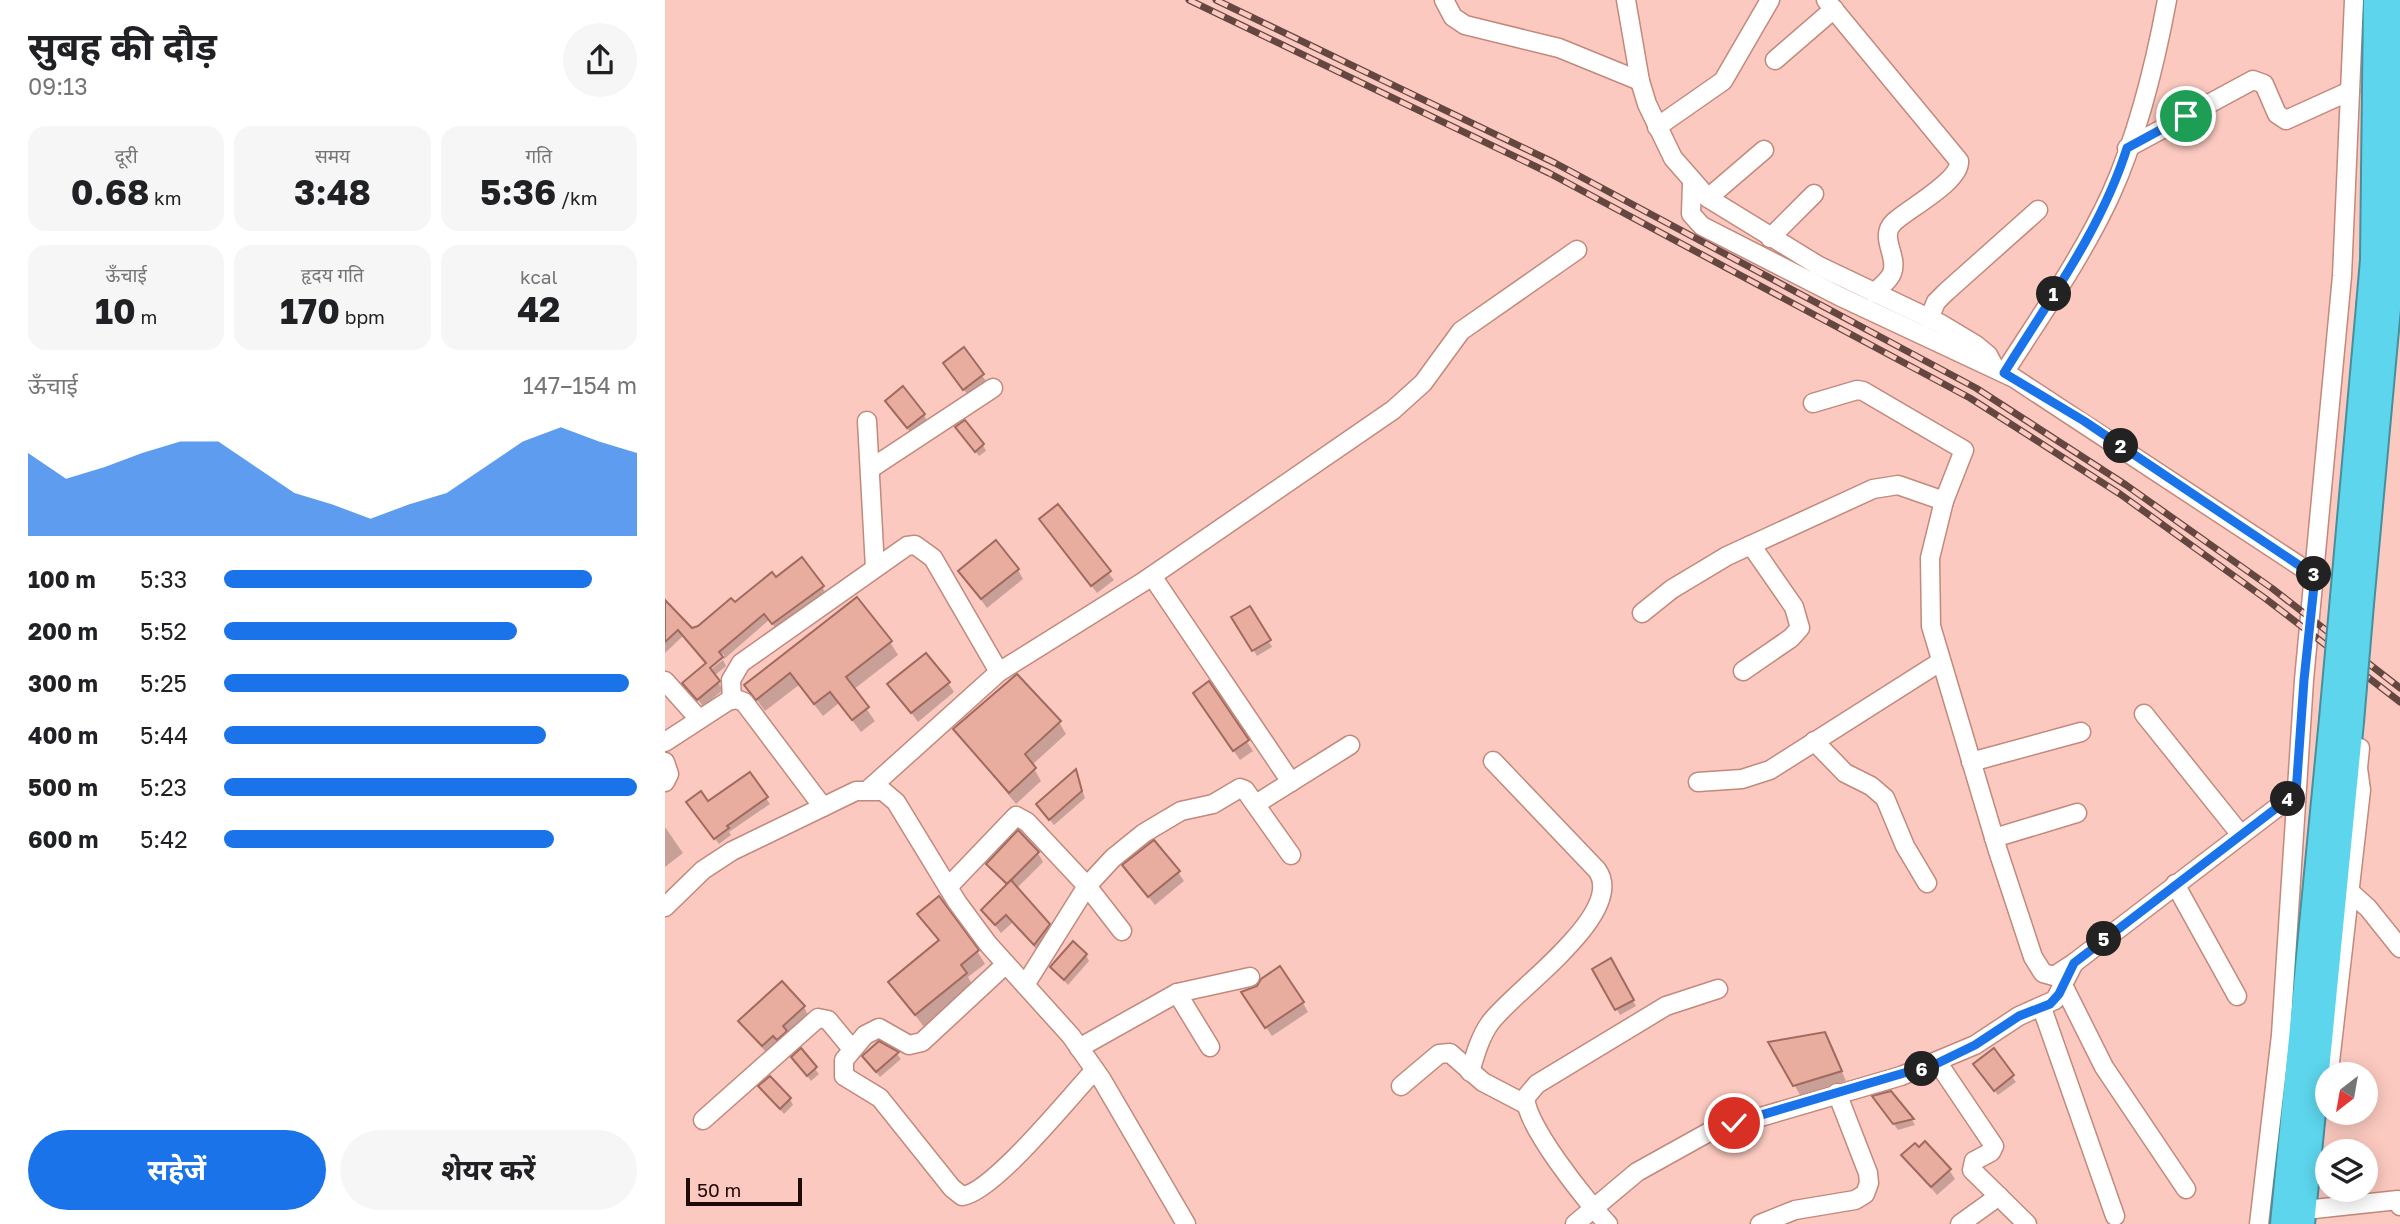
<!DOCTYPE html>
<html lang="hi">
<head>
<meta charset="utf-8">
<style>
	body { margin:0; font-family:"Golos Text","Noto Sans Devanagari",sans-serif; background:#f6f6f6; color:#202124; height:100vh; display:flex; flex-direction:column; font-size:26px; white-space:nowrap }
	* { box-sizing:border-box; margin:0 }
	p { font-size:23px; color:#757577 }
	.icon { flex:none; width:38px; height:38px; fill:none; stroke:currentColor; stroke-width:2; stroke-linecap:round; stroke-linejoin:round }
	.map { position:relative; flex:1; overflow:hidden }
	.drawer { display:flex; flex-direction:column; background:#fff; width:665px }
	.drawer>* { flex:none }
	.needle { width:46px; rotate:211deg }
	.buttons { position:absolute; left:1650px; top:1062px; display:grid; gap:14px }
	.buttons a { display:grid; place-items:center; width:63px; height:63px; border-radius:50%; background:#fff; box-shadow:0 4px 18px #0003; font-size:35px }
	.scale { position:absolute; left:21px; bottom:18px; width:116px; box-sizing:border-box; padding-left:7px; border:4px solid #1e0a06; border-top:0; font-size:19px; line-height:24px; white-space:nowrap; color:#1e0a06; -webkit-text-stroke:5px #fbc9bf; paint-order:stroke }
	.pin { position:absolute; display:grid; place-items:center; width:60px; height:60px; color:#fff; margin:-30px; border:4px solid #fff; border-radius:50%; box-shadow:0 2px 7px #0007 }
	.km { position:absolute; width:35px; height:35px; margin:-18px; border-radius:50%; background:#222; color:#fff; font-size:19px; line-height:35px; text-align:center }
	.round { display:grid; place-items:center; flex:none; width:74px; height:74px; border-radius:37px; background:#f6f6f6 }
	.overview { display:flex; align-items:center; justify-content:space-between; height:119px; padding:0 28px }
	h1 { font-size:38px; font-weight:700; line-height:52px }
	.figures { display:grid; grid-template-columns:repeat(3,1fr); gap:10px; height:119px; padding:7px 28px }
	.figures div { display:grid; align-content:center; border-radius:18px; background:#f6f6f6; text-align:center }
	.figures b { font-size:35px; font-weight:700 }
	.figures small { font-size:19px; font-weight:400 }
	.figures p { font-size:19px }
	.chart { height:196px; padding:14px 28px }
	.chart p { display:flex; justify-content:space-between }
	.chart svg { width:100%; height:126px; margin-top:7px; fill:#1a73e8; opacity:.7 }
	.action { display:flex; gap:14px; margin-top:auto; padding:14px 28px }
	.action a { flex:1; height:80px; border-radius:42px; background:#1a73e8; color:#fff; font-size:28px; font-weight:700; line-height:80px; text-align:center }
	.action a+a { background:#f6f6f6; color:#202124 }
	ul { padding:0 28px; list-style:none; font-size:23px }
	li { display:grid; grid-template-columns:112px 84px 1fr; align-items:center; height:52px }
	li i { height:18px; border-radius:9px; background:#1a73e8 }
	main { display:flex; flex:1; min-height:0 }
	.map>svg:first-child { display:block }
</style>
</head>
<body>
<main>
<section class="drawer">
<div class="overview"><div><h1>सुबह की दौड़</h1><p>09:13</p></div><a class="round"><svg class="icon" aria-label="share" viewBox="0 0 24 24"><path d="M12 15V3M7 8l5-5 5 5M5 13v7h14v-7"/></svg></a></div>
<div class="figures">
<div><p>दूरी</p><b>0.68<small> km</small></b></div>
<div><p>समय</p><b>3:48</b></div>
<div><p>गति</p><b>5:36<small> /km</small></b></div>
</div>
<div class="figures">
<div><p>ऊँचाई</p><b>10<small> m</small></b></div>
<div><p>हृदय गति</p><b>170<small> bpm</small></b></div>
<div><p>kcal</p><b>42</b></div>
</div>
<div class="chart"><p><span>ऊँचाई</span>147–154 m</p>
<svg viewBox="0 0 160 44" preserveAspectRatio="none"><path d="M0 44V15L10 24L20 20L30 15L40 11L50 11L60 20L70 29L80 33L90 38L100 33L110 29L120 20L130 11L140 6L150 11L160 15V44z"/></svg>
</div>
<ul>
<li><b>100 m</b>5:33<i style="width:89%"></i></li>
<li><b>200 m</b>5:52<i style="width:71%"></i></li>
<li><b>300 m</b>5:25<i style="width:98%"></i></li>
<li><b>400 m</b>5:44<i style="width:78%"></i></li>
<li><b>500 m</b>5:23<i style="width:100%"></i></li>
<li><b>600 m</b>5:42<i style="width:80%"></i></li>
</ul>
<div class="action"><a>सहेजें</a><a>शेयर करें</a></div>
</section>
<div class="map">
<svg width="1735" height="1224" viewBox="0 0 1735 1224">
	<rect width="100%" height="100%" fill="#fbc9bf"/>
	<!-- shadow -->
	<g fill="#0003" fill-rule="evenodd">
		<polygon points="298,350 321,381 303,395 283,369"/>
		<polygon points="225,407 259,415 262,421 246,433"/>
		<polygon points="295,433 318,445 321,451 314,456"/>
		<polygon points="392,507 449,580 432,593 376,520"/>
		<polygon points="353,570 358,579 322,608 295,571"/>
		<path d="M111 579 157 587 162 595 112 630 104 620 58 660 61 666 49 676 58 690 38 706 19 683 42 665 18 636 0 653V610L26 630 34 628ZM59 654V659L39 675 37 672Z"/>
		<polygon points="584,608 607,647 592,656 569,618"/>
		<polygon points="225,642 233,655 188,690 210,721 196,732 174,703 158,716 134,685 100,711 81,685"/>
		<polygon points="283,683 289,692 253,722 225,684"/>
		<polygon points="544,684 588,751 575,760 535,702"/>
		<polygon points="394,722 401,734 367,765 376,781 351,804 290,729"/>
		<polygon points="411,772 420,798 389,825 373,805"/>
		<polygon points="84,774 105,804 64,832 66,835 54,844 27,808 43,803"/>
		<polygon points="0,827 18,853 0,867"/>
		<polygon points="373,853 378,862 351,889 389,934 375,953 347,923 336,933 318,910 342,886 323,864"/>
		<polygon points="459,866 513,872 519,881 490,905"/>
		<polygon points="255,915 312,951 320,964 303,977 308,986 259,1027 225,982 274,942"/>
		<polygon points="421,955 424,961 403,985 387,967"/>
		<polygon points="945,961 971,1006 955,1015 929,969"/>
		<polygon points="593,987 638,1003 643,1012 607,1036 584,1002"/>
		<polygon points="139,1007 144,1017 103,1055 76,1022"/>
		<polygon points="214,1043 232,1054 236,1059 215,1077 203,1062"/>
		<polygon points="1106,1043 1165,1044 1181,1081 1135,1095"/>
		<polygon points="136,1051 154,1074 146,1081 132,1063"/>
		<polygon points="1328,1051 1351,1082 1333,1095 1314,1070"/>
		<polygon points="96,1087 125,1099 128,1105 119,1114"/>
		<polygon points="1225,1093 1247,1120 1250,1125 1233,1130 1213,1103"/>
		<polygon points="1238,1155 1284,1170 1290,1179 1272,1195"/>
	</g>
	<!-- building -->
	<g fill="#e9ada0" stroke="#a16a5e" stroke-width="2">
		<polygon points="299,347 319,374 298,390 278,363"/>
		<polygon points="238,386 260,414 242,428 220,401"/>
		<polygon points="300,420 319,444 310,452 290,427"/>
		<polygon points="393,504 446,571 426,586 374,519"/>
		<polygon points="331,540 354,569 316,599 293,571"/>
		<polygon points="137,557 159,586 107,624 99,614 54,652 58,657 45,668 55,681 32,700 17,683 41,663 13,630 0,642 0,600 27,628 33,626 66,598 70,602 107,572 111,577"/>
		<polygon points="192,597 227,641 181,677 204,707 187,720 165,692 149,704 125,673 91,700 79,685"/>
		<polygon points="585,606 606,640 587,651 566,617"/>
		<polygon points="261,653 285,682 246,713 222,684"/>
		<polygon points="352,674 396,721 360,754 371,768 344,793 288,729"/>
		<polygon points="544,681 584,740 568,751 528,693"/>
		<polygon points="411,769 417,791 384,820 371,804"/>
		<polygon points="85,772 103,797 62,826 64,828 49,839 21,802 36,791 43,801"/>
		<polygon points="353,830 374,852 342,884 321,864"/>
		<polygon points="489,840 515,871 483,897 457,865"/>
		<polygon points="346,880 385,924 369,945 341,915 330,925 316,910"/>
		<polygon points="274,896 314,950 296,965 302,973 250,1015 223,982 274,940 252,914"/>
		<polygon points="408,941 422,954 399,980 385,967"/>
		<polygon points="946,958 969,1000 950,1010 927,969"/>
		<polygon points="615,966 639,1002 600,1028 576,992 592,986 596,979"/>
		<polygon points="117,981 140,1006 118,1026 122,1031 112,1040 108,1036 97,1046 73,1021"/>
		<polygon points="1160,1032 1177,1071 1128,1086 1103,1042"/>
		<polygon points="214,1041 234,1052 211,1072 197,1056"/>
		<polygon points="136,1048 152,1067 142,1076 126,1057"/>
		<polygon points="1329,1048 1349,1075 1329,1091 1308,1064"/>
		<polygon points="105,1076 126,1098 115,1109 93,1086"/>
		<polygon points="1226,1091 1249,1119 1228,1124 1207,1096"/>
		<polygon points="1260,1141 1286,1169 1266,1187 1236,1155 1250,1143 1254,1147"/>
	</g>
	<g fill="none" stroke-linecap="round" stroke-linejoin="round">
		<!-- minor casing -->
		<g stroke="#c2897c" stroke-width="21">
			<g id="minor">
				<polyline points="779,0 788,17 800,25 894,48 975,81"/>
				<polyline points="961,0 975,81 982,104 1008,158 1043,198 1154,266 1276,324 1311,345 1323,355 1330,368"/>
				<path d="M1161 0 1294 161C1296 181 1244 208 1229 222 1213 237 1234 256 1227 273 1224 281 1215 287 1209 293"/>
				<polyline points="1110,60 1169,9"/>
				<polyline points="992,127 1058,81 1105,0"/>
				<polyline points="1462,148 1588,80 1599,84 1612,114 1621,120 1685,91"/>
				<polyline points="1027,182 1026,214 1037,226 1174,296 1349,378 1650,576"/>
				<polyline points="1043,198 1099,150"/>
				<polyline points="1105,238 1149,194"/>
				<polyline points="1264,319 1271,302 1281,292 1373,210"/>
				<path d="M1339 373C1376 315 1417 257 1446 194 1473 134 1490 65 1502 0"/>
				<polyline points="1148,403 1192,390 1198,391 1299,450 1279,501 1265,558 1266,626 1333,851 1368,957 1378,973 1389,976 1409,963 1631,793"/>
				<polyline points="202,421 210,568"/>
				<polyline points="205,469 328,388"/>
				<polyline points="487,576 626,782"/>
				<polyline points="977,613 1007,589 1062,556 1208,489 1233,485 1279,501"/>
				<polyline points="1078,671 1126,638 1135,628 1129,607 1086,545"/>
				<polyline points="0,681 34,719"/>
				<polyline points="67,700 66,680 76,663 242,546 250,545 268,558 334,672"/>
				<polyline points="1479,714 1576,835"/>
				<polyline points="1149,741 1180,773 1206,786 1220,798 1240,846 1262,883"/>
				<polyline points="0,742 63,701 71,699 79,702 158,807"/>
				<polyline points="0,762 4,774 0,782"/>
				<polyline points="1306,762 1416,732"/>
				<polyline points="1033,782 1077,779 1105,770 1275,662"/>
				<polyline points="204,789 334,672 478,582 728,410 758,383 796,331 912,250"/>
				<polyline points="591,804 685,745"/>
				<polyline points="1329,838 1412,813"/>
				<polyline points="1510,884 1572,996"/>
				<polyline points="283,887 351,816 362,822 422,886 457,931"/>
				<polyline points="1683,890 1703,908 1735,948"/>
				<polyline points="0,907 38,870 67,851 191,791 218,791 231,802 292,902 323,944 406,1036 437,1080 521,1224"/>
				<path d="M341 964 257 1042 244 1045 214 1028 200 1035 179 1060V1076L215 1098 287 1188 297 1196C328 1193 405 1096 430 1070"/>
				<polyline points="360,985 422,886 448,858 479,833 516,811 548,804 575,788 580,790 626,855"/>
				<polyline points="1399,987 1439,1067 1521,1189"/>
				<polyline points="512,993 545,1047"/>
				<polyline points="1377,1008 1450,1216"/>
				<polyline points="414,1048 512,993 585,977"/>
				<polyline points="1273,1063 1329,1146 1326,1152 1309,1161 1307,1170 1362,1224"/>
				<polyline points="1664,1071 1696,790 1693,768 1695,748"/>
				<path d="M805 1072C810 1055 815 1037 825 1023 849 990 963 913 932 870L828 761"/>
				<polyline points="736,1086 774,1054 785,1053 818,1082 860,1104"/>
				<polyline points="38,1120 153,1018 163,1020 187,1049"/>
				<polyline points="1649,1209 1733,1200 1735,1206"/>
				<polyline points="910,1224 972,1172 1044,1132 1236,1076 1310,1045 1354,1016 1390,1000 1409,963"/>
				<path d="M943 1224C924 1205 857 1121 861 1097L872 1084 1001 1006 1053 989"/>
				<polyline points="1095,1224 1130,1210 1190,1200 1200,1194 1204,1183 1203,1173 1172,1093"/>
				<polyline points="1295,1224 1334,1196"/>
				<polyline points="1594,1224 1616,1035 1639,680 1677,276 1689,0"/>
			</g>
		</g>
		<!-- highway casing -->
		<g stroke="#478f9c" stroke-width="28">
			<g id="highway">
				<polyline points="1708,260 1711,0"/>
				<polyline points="1726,264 1730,0"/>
				<polyline points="1678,597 1704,306"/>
				<polyline points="1696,604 1723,308"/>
				<polyline points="1618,1224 1667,719"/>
				<polyline points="1637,1224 1686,722"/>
			</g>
		</g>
		<!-- minor -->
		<use href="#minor" stroke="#fff" stroke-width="18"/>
		<!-- highway -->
		<use href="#highway" stroke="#5dd6ed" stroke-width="24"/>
		<!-- rail casing -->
		<g stroke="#654741" stroke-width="7">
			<g id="rail">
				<polyline points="524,0 884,173 1305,398 1455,494 1601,599 1735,702"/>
				<polyline points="551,0 890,163 1311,388 1461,485 1608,589 1735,688"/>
			</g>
		</g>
		<!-- rail -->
		<use href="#rail" stroke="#fbc9bf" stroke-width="4.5" stroke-dasharray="13" stroke-linecap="butt"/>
		<!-- highway-bridge casing -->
		<g stroke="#478f9c" stroke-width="28" stroke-linecap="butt">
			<g id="highway-bridge">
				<polyline points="1704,306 1708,260"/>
				<polyline points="1723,308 1726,264"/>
				<polyline points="1667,719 1678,597"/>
				<polyline points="1686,722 1696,604"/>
			</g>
		</g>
		<!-- highway-bridge -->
		<use href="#highway-bridge" stroke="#5dd6ed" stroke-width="24"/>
	</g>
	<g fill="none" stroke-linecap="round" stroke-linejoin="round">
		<!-- route casing -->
		<g stroke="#fff" stroke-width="14">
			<path id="route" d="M1069 1123 1273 1063 1310 1045 1354 1016 1385 1004 1394 994 1409 963 1631 793 1639 680 1650 576 1419 421 1339 373C1384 300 1436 230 1462 148L1521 116"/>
		</g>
		<!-- route -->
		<use href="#route" stroke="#1a73e8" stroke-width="9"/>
	</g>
</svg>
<div class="buttons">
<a><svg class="needle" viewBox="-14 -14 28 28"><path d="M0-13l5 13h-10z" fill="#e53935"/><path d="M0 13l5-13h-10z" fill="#757577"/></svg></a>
<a><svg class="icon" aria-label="layers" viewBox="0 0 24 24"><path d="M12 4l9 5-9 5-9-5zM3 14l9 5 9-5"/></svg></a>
</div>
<div class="scale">50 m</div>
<div class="pin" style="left:1521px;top:116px;background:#1e9e55"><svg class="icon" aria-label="arrive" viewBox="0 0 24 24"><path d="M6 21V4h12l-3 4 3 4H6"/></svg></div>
<div class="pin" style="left:1069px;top:1123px;background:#d93025"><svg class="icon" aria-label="check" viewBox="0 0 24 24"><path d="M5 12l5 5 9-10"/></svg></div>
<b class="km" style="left:1389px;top:294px">1</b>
<b class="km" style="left:1456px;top:446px">2</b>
<b class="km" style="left:1649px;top:574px">3</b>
<b class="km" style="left:1623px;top:799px">4</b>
<b class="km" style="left:1439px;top:939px">5</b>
<b class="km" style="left:1257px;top:1069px">6</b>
</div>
</main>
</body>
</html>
